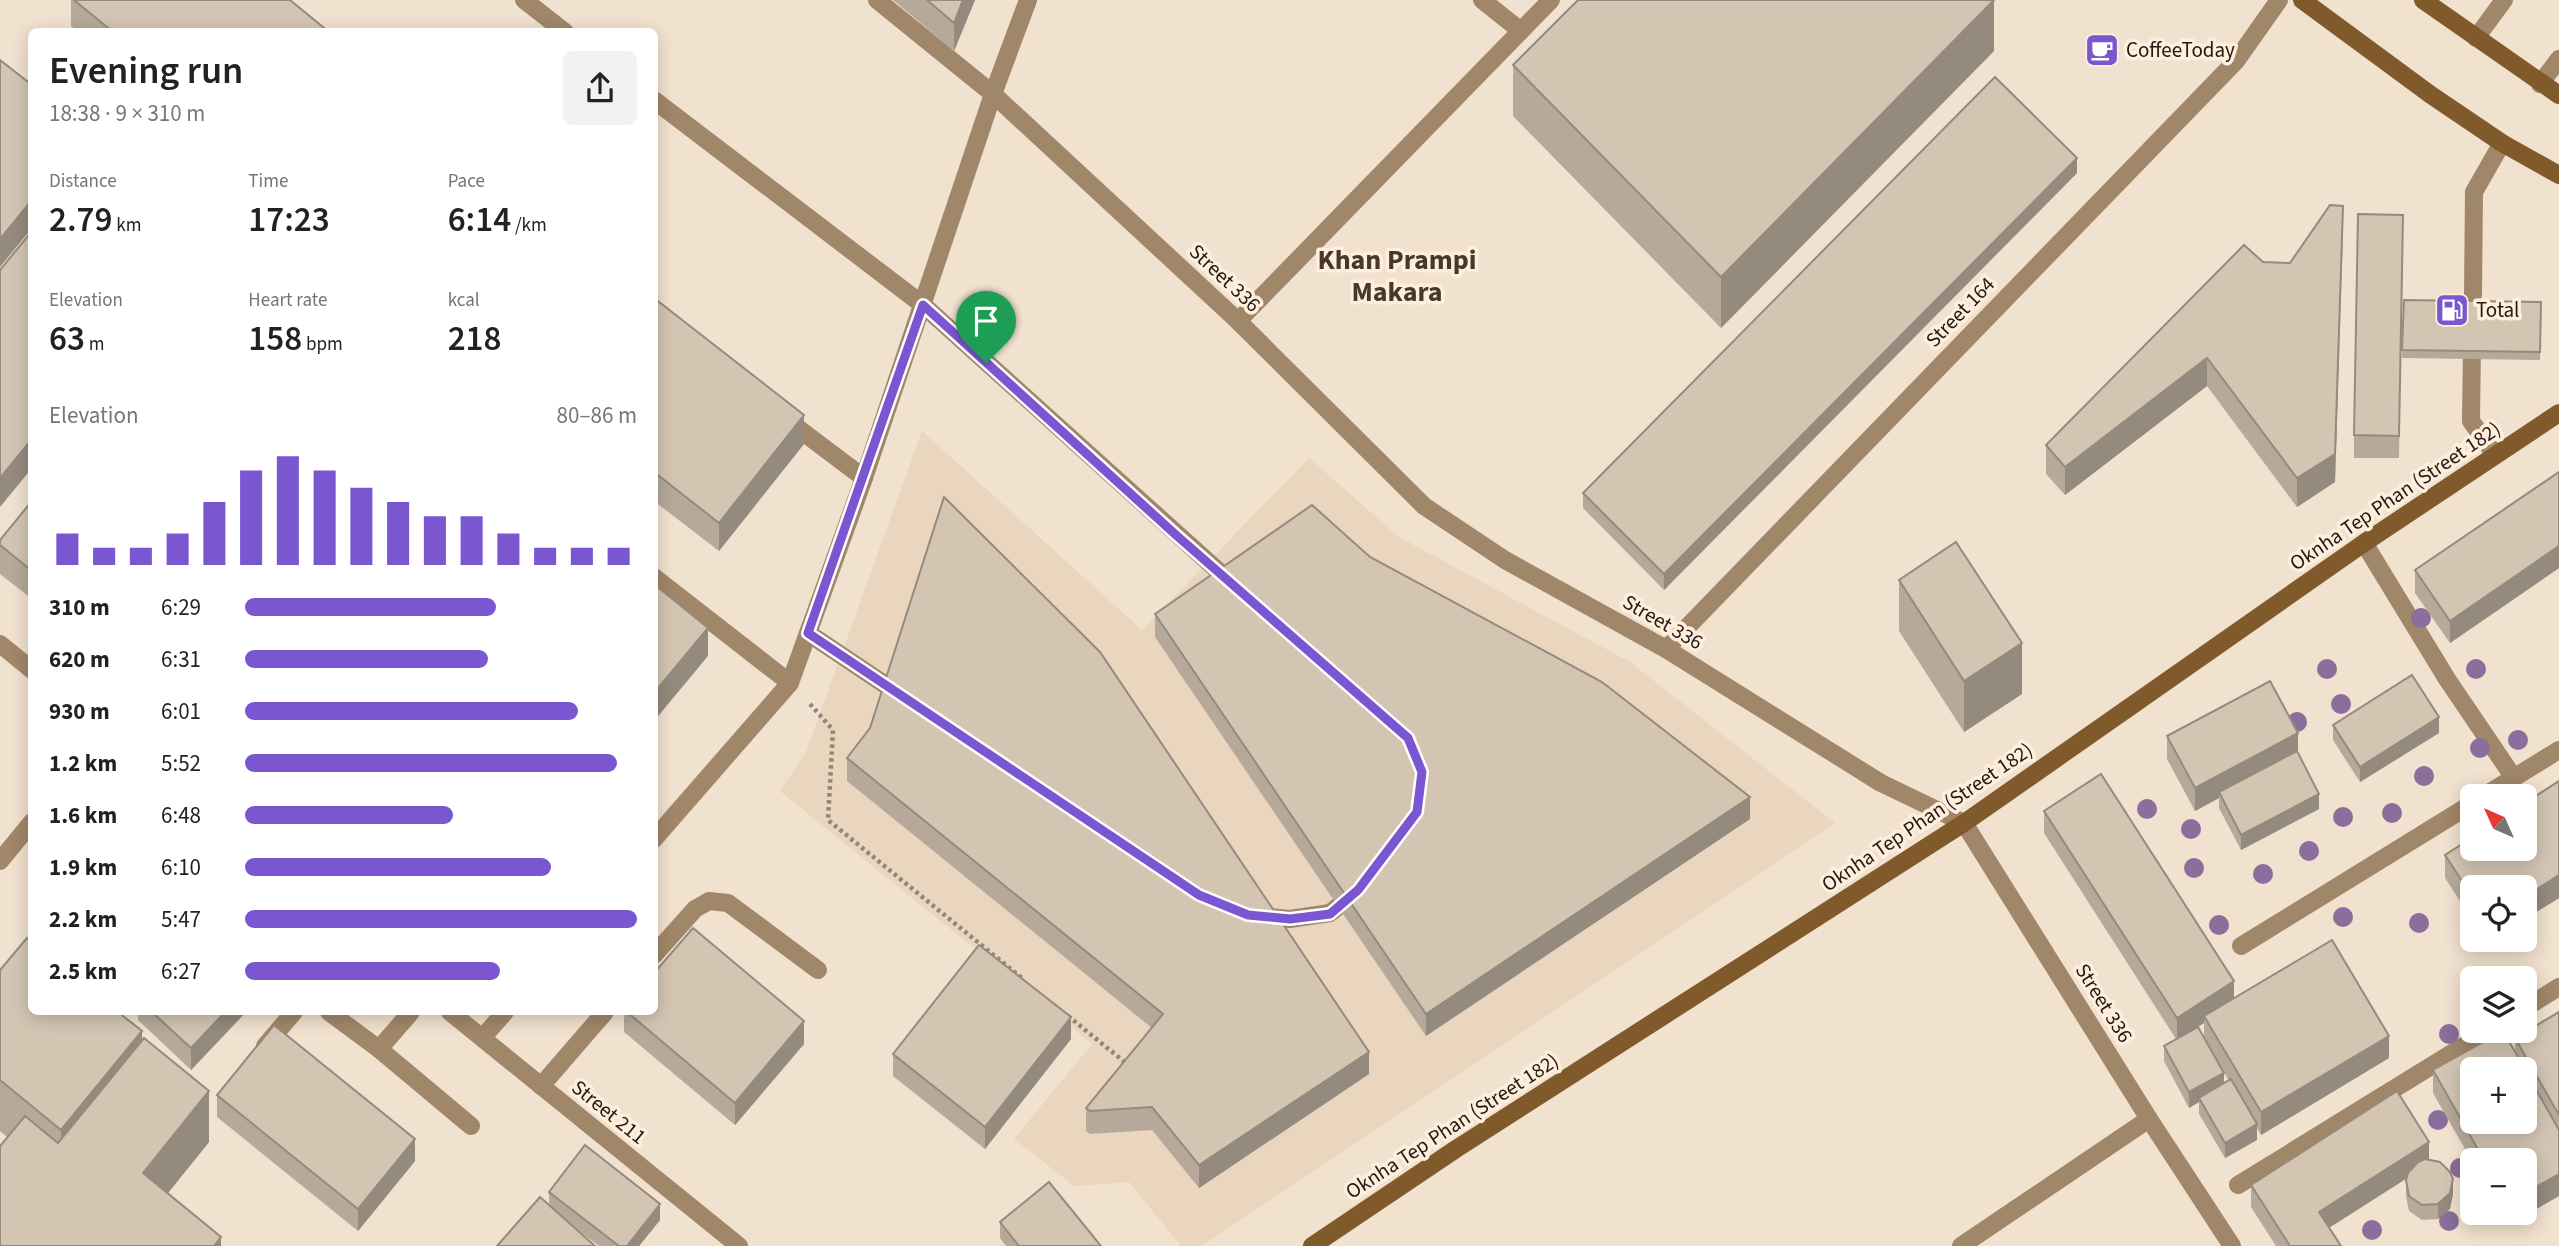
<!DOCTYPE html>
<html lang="en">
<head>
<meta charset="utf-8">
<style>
	body { margin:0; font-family:"Source Sans 3",sans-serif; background:#f2f2f2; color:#222; height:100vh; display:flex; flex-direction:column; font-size:26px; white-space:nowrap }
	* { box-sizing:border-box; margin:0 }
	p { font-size:23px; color:#767676 }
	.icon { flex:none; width:38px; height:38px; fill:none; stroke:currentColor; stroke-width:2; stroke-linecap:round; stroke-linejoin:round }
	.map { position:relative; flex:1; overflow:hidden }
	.details { position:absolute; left:28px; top:28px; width:630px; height:987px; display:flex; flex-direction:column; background:#fff; border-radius:10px; box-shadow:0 4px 18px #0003 }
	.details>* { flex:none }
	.needle { width:46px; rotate:315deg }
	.controls { position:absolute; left:2460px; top:784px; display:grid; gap:14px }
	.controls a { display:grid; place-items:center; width:77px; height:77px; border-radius:10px; background:#fff; box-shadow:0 4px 18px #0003; font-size:35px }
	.pin { position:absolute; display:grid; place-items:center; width:60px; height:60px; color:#fff; margin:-72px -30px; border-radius:50% 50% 50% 0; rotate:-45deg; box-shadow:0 0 7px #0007 }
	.pin .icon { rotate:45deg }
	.round { display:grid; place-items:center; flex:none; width:74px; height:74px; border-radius:10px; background:#f2f2f2 }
	.summary { display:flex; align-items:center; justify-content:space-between; height:119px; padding:0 21px }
	h1 { font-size:38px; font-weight:600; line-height:52px }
	.metrics { display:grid; grid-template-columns:repeat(3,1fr); gap:10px; height:119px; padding:7px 21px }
	.metrics div { display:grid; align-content:center }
	.metrics b { font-size:35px; font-weight:600 }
	.metrics small { font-size:19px; font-weight:400 }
	.metrics p { font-size:19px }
	.chart { height:196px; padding:14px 21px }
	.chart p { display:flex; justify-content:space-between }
	.chart svg { width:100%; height:126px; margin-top:7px; stroke:#7a57d1; stroke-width:6 }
	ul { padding:0 21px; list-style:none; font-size:23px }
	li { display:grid; grid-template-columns:112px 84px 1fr; align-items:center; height:52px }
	li i { height:18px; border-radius:9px; background:#7a57d1 }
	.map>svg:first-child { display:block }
</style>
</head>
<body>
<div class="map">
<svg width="2559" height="1246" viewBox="0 0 2559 1246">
	<rect width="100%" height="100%" fill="#f1e1cf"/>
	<!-- built -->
	<polygon fill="#ead5be" points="922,431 1142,630 1309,458 1399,537 1630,662 1835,823 1201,1246 1181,1246 1129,1182 1074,1186 1014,1139 1092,1044 780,791 806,752"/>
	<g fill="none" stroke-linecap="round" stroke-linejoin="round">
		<!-- path -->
		<g stroke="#918679" stroke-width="4.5" stroke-dasharray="3.5 3.5" stroke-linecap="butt">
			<polyline points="810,704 833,730 828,820 1023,979"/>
			<polyline points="1068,1016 1127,1064"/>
		</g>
		<!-- lane -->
		<g stroke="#a18769" stroke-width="18">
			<polyline points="877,0 993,94"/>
			<polyline points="2476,38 2504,0"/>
			<polyline points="2540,84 2559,59"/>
			<polyline points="2473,295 2474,192 2502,143"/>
			<polyline points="923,305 1235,586"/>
			<polyline points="2472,346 2471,421 2495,455"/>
			<polyline points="2364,543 2447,679 2514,778"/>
			<polyline points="654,577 790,683"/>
			<polyline points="808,633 902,696"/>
			<polyline points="2484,796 2559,750"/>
			<polyline points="1258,916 1290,919 1330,913 1355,893"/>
			<polyline points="2241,946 2473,803"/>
			<polyline points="654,955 695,909 709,901 728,903 818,970"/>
			<polyline points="2525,1008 2559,987"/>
			<polyline points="329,1012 379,1049"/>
			<polyline points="411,1012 379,1049 471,1126"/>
			<polyline points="265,1046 294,1012"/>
			<polyline points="541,1086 605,1012"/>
			<polyline points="2238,1185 2488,1031"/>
		</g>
		<!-- street -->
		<g stroke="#a18769" stroke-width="18">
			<polyline points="524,0 565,32"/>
			<polyline points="1482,0 1521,31"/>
			<polyline points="993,94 1238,321 1424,506 1505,560 1666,649 1881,783 1964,823 2149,1119 2232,1246"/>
			<polyline points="654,100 923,305"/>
			<polyline points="1238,321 1551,0"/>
			<polyline points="787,420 864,478"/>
			<polyline points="0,644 32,670"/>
			<polyline points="1666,649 2236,61 2279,0"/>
			<polyline points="654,839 790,683 864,478 993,94 1028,0"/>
			<polyline points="0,861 32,822"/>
			<polyline points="450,1012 739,1246"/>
			<polyline points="483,1037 505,1012"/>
			<polyline points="1961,1246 2149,1119"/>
		</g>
		<!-- secondary -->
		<g stroke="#805a2b" stroke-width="18">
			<polyline points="2302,0 2431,95 2502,143 2559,175"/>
			<polyline points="2423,0 2559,95"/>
			<polyline points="1312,1246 1456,1149 1964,823 2364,543 2559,413"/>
		</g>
	</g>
	<!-- trees -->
	<g fill="#8a6e9b">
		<circle cx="2421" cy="618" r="10"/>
		<circle cx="2327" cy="669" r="10"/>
		<circle cx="2476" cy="669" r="10"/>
		<circle cx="2341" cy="704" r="10"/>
		<circle cx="2297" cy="722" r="10"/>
		<circle cx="2518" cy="740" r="10"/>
		<circle cx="2480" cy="748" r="10"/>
		<circle cx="2424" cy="776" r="10"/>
		<circle cx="2147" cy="809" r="10"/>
		<circle cx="2392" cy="813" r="10"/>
		<circle cx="2343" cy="817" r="10"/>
		<circle cx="2191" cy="829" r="10"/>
		<circle cx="2309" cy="851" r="10"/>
		<circle cx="2194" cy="868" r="10"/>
		<circle cx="2263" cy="874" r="10"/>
		<circle cx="2343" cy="917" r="10"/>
		<circle cx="2419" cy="923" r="10"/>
		<circle cx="2219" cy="925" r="10"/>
		<circle cx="2449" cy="1034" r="10"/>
		<circle cx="2438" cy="1120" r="10"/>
		<circle cx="2460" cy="1168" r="10"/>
		<circle cx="2449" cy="1221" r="10"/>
		<circle cx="2372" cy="1230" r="10"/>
	</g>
	<!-- wall -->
	<g fill="#b6a99a" fill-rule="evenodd">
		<polygon points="71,0 290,0 329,32 78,32 71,26"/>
		<polygon points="893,0 975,0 954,51"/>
		<polygon points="1994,51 1721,328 1513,116 1513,65"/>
		<polygon points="2077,173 1664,590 1583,508 1583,493"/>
		<polygon points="2343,234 2335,482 2297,507 2207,386 2065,495 2046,474 2046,445 2263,262 2290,263"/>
		<polygon points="2403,238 2399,458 2354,458 2354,435"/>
		<polygon points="654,298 804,444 719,551 654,501"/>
		<polygon points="2404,300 2541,302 2540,360 2402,358"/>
		<polygon points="2559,472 2559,568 2450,643 2415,593 2415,570"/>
		<polygon points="32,501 32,599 0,574 0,540"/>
		<polygon points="1370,557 1750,819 1426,1036 1155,637 1155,614"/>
		<polygon points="1899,580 2022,694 1964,732 1899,631"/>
		<polygon points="2333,725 2439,733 2360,782 2333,740"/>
		<polygon points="2167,736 2298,755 2319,809 2241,850 2219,808 2219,798 2195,811 2167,759"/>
		<polygon points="847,758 1369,1074 1199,1188 1152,1130 1090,1134 1086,1131 1086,1108 1152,1028 847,781"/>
		<polygon points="2559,781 2559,898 2525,919 2525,887 2473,887 2473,921 2445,878 2445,855"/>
		<path d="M2044 811 2234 998 2389 1058 2261 1135 2257 1128V1140L2225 1158 2199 1114V1102L2189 1108 2164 1061V1046L2176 1039 2044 833ZM2204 1023V1037L2195 1029ZM2220 1065 2229 1081 2224 1084Z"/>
		<polygon points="0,970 142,1040 209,1142 168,1193 221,1246 3,1143 7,1137 0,1131"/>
		<polygon points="138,1012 246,1012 191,1070 138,1020"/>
		<polygon points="624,1012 654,1012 804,1044 735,1125 624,1032"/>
		<polygon points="2559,1012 2559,1196 2508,1225 2501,1213 2525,1213 2525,1160 2473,1160 2473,1163 2433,1093 2433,1070 2515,1051 2515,1038"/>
		<polygon points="1071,1039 985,1149 893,1076 893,1054"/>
		<polygon points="217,1095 415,1161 358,1231 217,1117"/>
		<polygon points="2429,1160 2453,1194 2450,1209 2438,1219 2422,1220 2409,1211 2406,1196 2406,1179 2329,1228 2341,1246 2276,1246 2251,1207 2251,1185"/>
		<polygon points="549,1192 660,1220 639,1246 599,1246 566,1221 549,1205"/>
		<polygon points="1000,1222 1101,1246 1006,1246 1000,1238"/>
	</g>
	<!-- shaded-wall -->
	<g fill="#948a7d">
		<polygon points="963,0 975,0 954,51 954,23"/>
		<polygon points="1994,0 1994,51 1721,328 1721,277"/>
		<polygon points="2077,158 2077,173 1664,590 1664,574"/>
		<polygon points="32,200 32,228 0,267 0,239"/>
		<polygon points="2343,206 2335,482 2297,507 2297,478"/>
		<polygon points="2207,358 2207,386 2065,495 2065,467"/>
		<polygon points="804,415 804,444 719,551 719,523"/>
		<polygon points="32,439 32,468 0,507 0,478"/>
		<polygon points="2559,546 2559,568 2450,643 2450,621"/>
		<polygon points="708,628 708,656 654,721 654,693"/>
		<polygon points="2022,643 2022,694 1964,732 1964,681"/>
		<polygon points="2439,717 2439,733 2360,782 2360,767"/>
		<polygon points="2298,733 2298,755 2219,792 2219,798 2195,811 2195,788"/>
		<polygon points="2319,794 2319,809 2241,850 2241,835"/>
		<polygon points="1750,797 1750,819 1426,1036 1426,1014"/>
		<polygon points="2559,875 2559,898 2525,919 2525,897"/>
		<polygon points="2234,981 2234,1004 2204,1016 2204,1023 2177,1040 2177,1018"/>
		<polygon points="225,1012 246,1012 191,1070 191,1048"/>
		<polygon points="1071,1017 1071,1039 985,1149 985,1127"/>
		<polygon points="804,1021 804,1044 735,1125 735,1103"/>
		<polygon points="142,1031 142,1082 61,1181 61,1130"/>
		<polygon points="2389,1036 2389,1058 2261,1135 2261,1112"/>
		<polygon points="1369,1052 1369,1074 1199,1188 1199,1165"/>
		<polygon points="2224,1073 2224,1088 2199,1098 2199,1102 2189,1108 2189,1092"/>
		<polygon points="209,1091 209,1142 143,1224 143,1173"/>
		<polygon points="2257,1124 2257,1140 2225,1158 2225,1143"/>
		<polygon points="415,1139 415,1161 358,1231 358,1209"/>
		<polygon points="2429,1142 2429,1164 2319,1234 2319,1212"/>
		<polygon points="2559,1174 2559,1196 2508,1225 2508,1213 2525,1213 2525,1193"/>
		<polygon points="2453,1179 2453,1194 2450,1209 2438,1219 2438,1204"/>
		<polygon points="660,1204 660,1220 639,1246 627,1246"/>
		<polygon points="221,1237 221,1246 214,1246"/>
	</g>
	<!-- building -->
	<g fill="#d4c5b3" stroke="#948a7d" stroke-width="2">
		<polygon points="74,0 290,0 329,32 113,32"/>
		<polygon points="927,0 963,0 954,23"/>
		<polygon points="1578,0 1994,0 1721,277 1513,65"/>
		<polygon points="0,60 32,85 32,200 0,239"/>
		<polygon points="1995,77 2077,158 1664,574 1583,493"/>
		<polygon points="2330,205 2343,206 2335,454 2297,478 2207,358 2065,467 2046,445 2244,245 2263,262 2290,263"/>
		<polygon points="2358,214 2403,215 2399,436 2354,435"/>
		<polygon points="32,231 32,439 0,478 0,270"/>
		<polygon points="654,298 804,415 719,523 654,472"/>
		<polygon points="2404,300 2541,302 2540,352 2402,350"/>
		<polygon points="2559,472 2559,546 2450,621 2415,570"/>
		<polygon points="944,497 1100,652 1369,1052 1199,1165 1152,1107 1090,1111 1086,1108 1163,1014 847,758 870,728"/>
		<polygon points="32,501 32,571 0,545 0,540"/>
		<polygon points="1312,505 1370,557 1602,682 1750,797 1426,1014 1155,614"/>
		<polygon points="1956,542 2022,643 1964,681 1899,580"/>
		<polygon points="654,584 708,628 654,693"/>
		<polygon points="2412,675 2439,717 2360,767 2333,725"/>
		<polygon points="2270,681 2298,733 2195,788 2167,736"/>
		<polygon points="2297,751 2319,794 2241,835 2219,792"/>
		<polygon points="2101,774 2234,981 2177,1018 2044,811"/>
		<polygon points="2559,781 2559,875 2525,897 2525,887 2473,887 2473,898 2445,855 2473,837 2473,849 2525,849 2525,803"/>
		<polygon points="693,928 804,1021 735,1103 627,1012 654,1012 654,973"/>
		<polygon points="27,938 32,942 32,1012 118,1012 142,1031 61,1130 0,1080 0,970"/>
		<polygon points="2332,940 2389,1036 2261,1112 2204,1016"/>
		<polygon points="979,945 1071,1017 985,1127 893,1054"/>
		<polygon points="152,1012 225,1012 191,1048"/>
		<polygon points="2559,1012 2559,1115 2515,1038"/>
		<polygon points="274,1025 415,1139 358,1209 217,1095"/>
		<polygon points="2198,1027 2224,1073 2189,1092 2164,1046"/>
		<polygon points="2503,1031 2525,1069 2473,1069 2473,1122 2525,1122 2525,1070 2559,1130 2559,1174 2525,1193 2525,1160 2484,1160 2433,1070"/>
		<polygon points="144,1038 209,1091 143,1173 221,1237 214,1246 0,1246 0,1146 25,1116 58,1143"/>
		<polygon points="2231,1079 2257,1124 2225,1143 2199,1098"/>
		<polygon points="2397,1091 2429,1142 2319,1212 2341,1246 2290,1246 2251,1185"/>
		<polygon points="585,1145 660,1204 627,1246 619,1246 549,1192"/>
		<polygon points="2425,1159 2440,1162 2450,1172 2453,1179 2450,1193 2438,1204 2422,1205 2409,1196 2406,1180 2408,1173 2418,1162"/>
		<polygon points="1049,1182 1101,1246 1019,1246 1000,1222"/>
		<polygon points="540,1197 595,1246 497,1246"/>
	</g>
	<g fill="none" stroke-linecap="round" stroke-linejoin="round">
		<!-- route casing -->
		<g stroke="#fff" stroke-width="14">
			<polygon id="route" points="923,305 1176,535 1408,738 1422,772 1417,812 1358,890 1330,914 1290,919 1248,915 1199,895 808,633"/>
		</g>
		<!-- route -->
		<use href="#route" stroke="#7a57d1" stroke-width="9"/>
	</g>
	<!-- icons -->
	<defs>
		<g id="cafe-square" transform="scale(1.75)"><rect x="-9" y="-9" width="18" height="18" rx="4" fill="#7a57d1" stroke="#ffeedc"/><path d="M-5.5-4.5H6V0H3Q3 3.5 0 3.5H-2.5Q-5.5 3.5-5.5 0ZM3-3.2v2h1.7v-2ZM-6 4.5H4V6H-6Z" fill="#fff"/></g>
		<g id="fuel-square" transform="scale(1.75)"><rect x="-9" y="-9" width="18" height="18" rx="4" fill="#7a57d1" stroke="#ffeedc"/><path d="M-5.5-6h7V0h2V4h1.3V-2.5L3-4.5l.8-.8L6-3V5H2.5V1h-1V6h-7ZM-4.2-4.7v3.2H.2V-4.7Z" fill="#fff"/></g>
	</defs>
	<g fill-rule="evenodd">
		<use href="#cafe-square" x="2102" y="50"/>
		<use href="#fuel-square" x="2452" y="310"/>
	</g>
	<g text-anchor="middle" stroke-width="7" stroke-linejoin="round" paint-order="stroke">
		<!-- poi labels -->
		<g font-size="21" fill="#1f1a13" stroke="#ffeedc" text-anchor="start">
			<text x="2126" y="57">CoffeeToday</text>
			<text x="2476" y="317">Total</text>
		</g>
		<!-- street labels -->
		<g font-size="21" fill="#1f1a13" stroke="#ffeedc">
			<text transform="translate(1225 278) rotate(43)" y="7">Street 336</text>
			<text transform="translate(1960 312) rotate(-46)" y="7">Street 164</text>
			<text transform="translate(2395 496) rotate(-34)" y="7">Oknha Tep Phan (Street 182)</text>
			<text transform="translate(1663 622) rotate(30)" y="7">Street 336</text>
			<text transform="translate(1927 817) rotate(-34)" y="7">Oknha Tep Phan (Street 182)</text>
			<text transform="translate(2104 1003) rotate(58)" y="7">Street 336</text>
			<text transform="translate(609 1112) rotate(39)" y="7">Street 211</text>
			<text transform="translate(1452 1126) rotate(-33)" y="7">Oknha Tep Phan (Street 182)</text>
		</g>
		<!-- district labels -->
		<g font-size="28" font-weight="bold" fill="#46392b" stroke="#ffeedc">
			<text x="1397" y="269">Khan Prampi<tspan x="1397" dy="32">Makara</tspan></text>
		</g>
	</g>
</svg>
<div class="controls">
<a><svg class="needle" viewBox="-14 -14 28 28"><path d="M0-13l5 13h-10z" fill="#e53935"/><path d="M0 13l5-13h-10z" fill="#767676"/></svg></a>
<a><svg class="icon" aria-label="locate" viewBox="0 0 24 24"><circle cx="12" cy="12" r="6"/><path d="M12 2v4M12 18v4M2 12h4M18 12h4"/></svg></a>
<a><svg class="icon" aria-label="layers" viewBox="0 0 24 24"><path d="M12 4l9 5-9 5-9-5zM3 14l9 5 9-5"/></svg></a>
<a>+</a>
<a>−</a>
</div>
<div class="pin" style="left:986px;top:363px;background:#1e9e55"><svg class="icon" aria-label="arrive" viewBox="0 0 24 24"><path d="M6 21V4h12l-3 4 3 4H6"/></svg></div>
<section class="details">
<div class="summary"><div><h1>Evening run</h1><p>18:38 · 9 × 310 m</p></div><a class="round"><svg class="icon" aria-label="share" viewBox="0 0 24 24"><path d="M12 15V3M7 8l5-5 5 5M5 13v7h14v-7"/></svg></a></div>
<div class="metrics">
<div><p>Distance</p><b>2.79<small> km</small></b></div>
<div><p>Time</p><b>17:23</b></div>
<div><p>Pace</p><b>6:14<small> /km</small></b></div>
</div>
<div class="metrics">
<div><p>Elevation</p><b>63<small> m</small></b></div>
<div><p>Heart rate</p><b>158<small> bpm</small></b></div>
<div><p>kcal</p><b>218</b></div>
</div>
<div class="chart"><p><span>Elevation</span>80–86 m</p>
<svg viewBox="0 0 160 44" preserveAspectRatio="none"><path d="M5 44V33M15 44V38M25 44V38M35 44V33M45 44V22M55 44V11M65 44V6M75 44V11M85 44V17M95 44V22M105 44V27M115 44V27M125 44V33M135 44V38M145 44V38M155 44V38"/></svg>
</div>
<ul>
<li><b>310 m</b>6:29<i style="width:64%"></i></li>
<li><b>620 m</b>6:31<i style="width:62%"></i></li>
<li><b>930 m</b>6:01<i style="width:85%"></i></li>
<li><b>1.2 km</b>5:52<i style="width:95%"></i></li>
<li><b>1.6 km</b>6:48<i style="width:53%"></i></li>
<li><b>1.9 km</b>6:10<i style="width:78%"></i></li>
<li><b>2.2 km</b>5:47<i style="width:100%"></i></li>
<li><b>2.5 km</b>6:27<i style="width:65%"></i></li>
</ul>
</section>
</div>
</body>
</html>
